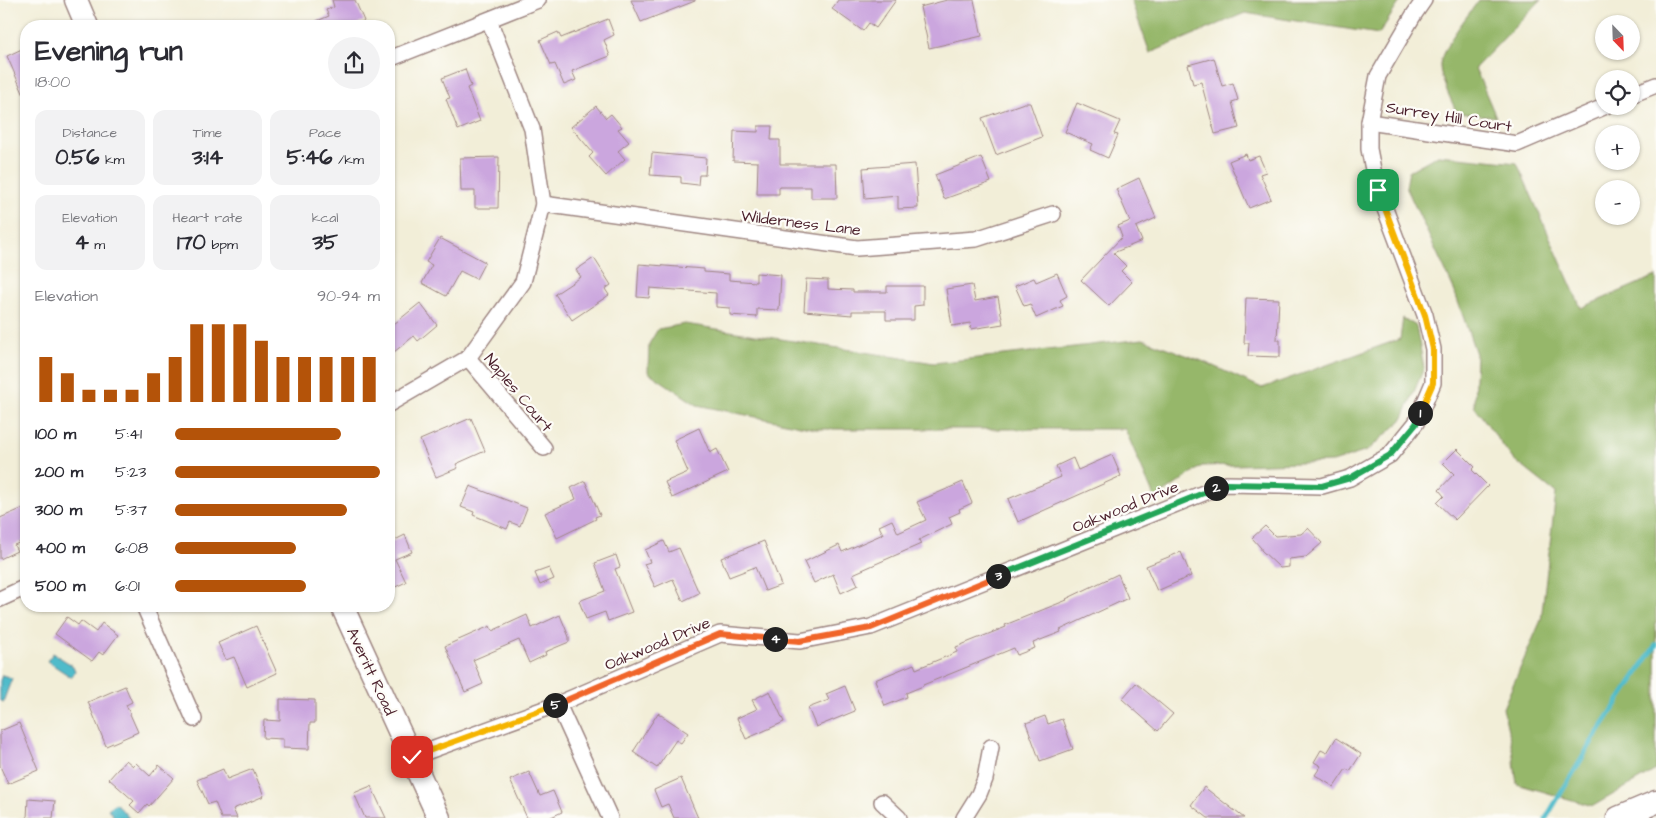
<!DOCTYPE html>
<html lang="en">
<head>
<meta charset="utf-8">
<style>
	body { margin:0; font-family:"Architects Daughter",sans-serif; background:#f2f2f3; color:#2b2b33; height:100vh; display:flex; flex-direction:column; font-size:19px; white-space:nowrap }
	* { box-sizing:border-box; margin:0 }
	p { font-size:16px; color:#7c7c81 }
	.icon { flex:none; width:28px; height:28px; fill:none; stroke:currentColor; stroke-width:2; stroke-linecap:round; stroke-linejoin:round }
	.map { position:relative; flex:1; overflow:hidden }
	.drawer { position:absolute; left:20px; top:20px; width:375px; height:592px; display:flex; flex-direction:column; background:#fff; border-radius:20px; box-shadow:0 1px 4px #0004 }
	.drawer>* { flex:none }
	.needle { width:32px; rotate:157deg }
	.buttons { position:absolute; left:1595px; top:15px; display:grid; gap:10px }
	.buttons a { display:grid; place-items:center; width:45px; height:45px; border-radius:50%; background:#fff; box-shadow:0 1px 4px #0004; font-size:25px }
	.pin { position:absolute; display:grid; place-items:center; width:42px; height:42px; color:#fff; margin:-21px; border-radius:10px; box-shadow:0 2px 8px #0006 }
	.km { position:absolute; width:25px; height:25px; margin:-12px; border-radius:50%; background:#222; color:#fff; font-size:14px; line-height:25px; text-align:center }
	.round { display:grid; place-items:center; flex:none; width:52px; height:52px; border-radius:26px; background:#f2f2f3 }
	.headline { display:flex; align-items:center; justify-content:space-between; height:85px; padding:0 15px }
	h1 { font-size:28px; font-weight:700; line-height:38px }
	.stats { display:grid; grid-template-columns:repeat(3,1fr); gap:8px; height:85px; padding:5px 15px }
	.stats div { display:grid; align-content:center; border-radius:12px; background:#f2f2f3; text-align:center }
	.stats b { font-size:21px; font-weight:700 }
	.stats small { font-size:14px; font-weight:400 }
	.stats p { font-size:14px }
	.chart { height:140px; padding:10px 15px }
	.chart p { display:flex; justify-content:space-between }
	.chart svg { width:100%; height:90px; margin-top:5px; stroke:#b45309; stroke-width:6 }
	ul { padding:0 15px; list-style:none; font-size:16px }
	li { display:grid; grid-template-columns:80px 60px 1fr; align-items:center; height:38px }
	li i { height:12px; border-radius:6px; background:#b45309 }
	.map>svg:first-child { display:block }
</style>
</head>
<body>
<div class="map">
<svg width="1656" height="818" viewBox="0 0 1656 818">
	<rect width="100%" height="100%" fill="#fdfcf7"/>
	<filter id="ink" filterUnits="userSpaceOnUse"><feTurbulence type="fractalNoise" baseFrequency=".02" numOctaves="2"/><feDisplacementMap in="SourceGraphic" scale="10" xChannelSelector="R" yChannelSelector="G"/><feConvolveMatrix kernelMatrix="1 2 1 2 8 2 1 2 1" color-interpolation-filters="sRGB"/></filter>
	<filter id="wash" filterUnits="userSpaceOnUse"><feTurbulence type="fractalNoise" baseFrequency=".0096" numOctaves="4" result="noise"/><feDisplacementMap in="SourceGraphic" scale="20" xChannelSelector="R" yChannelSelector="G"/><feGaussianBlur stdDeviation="1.12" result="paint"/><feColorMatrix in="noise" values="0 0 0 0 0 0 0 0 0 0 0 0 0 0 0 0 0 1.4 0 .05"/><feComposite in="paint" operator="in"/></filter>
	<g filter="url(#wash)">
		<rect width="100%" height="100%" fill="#f2eed8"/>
		<!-- forest -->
		<g fill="#96b76a" stroke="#706b4a">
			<polygon points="1131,0 1401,0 1379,34 1245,13 1150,53"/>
			<path d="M1479 0H1541L1475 68 1496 117 1457 113C1452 102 1440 78 1440 66 1440 49 1469 14 1479 0Z"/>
			<polygon points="1438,155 1517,163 1581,308 1656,276 1656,770 1593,806 1517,784 1512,748 1503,708 1541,620 1556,493 1512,458 1474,406 1476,354 1453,287 1406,187 1409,171"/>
			<polygon points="1403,318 1416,326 1424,368 1402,420 1367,451 1333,462 1202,466 1155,499 1125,429 815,429 697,405 648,372 649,344 658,329 685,324 934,363 1143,339 1202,361 1262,388 1400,339"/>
		</g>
		<!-- water -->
		<g fill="#4fbbca" stroke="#4c6d7a">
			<polygon points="53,653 73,666 75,671 71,677 47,661"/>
			<polygon points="2,675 12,678 3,702 0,701 0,681"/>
			<polygon points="116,803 129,818 115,818 108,809"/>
		</g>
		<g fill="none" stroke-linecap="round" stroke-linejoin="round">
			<!-- stream -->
			<polyline stroke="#4fbbca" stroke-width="5" points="1546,818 1596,735 1656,645"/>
		</g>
		<g id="blocks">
			<!-- building -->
			<g fill="#cba6de">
				<polygon points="332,0 355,0 364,21 352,26 305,26 329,16 326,10 334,7"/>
				<polygon points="631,0 695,0 695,1 641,22"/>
				<polygon points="838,0 896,0 876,28 869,23 863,31 832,9"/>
				<polygon points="947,0 974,0 982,36 929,48 920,7"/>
				<polygon points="608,19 614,35 604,40 610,56 572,71 576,80 564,85 555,64 551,65 540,40 558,32 561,38"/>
				<polygon points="26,47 26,100 7,56"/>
				<polygon points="1214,58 1222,86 1233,83 1238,100 1232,102 1239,128 1215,134 1201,82 1193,84 1188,65"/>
				<polygon points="465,69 471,86 467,88 480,121 458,130 446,99 450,98 442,78"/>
				<polygon points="1024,103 1030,103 1042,137 996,155 982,118"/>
				<polygon points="1077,103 1120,121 1114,134 1118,135 1108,158 1090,150 1093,144 1065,132"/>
				<polygon points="596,106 606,118 611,114 622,127 618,129 629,142 618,151 625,159 606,176 589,157 593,153 571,127"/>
				<polygon points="758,126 772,126 771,140 780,140 780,164 836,164 837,198 811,198 811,187 779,187 779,194 757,194 758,162 733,161 734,131 758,132"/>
				<polygon points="652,153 706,158 705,175 699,175 698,185 681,183 681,177 650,175"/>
				<polygon points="1246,154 1248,160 1259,156 1266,172 1260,174 1271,199 1249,208 1229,161"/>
				<polygon points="499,157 498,208 475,208 475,191 461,191 460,158"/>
				<polygon points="981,157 991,182 944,199 935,175"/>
				<polygon points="915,164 918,208 898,209 898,196 865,199 863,168"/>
				<polygon points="1139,178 1156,218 1136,227 1142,241 1113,253 1126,266 1121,271 1132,282 1109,306 1081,280 1122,237 1118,226 1130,221 1116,189"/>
				<polygon points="440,238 485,262 476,279 460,271 446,296 422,283 432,265 426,262"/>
				<polygon points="594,258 611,285 605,289 609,295 572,320 555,294 581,277 576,270"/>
				<polygon points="639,264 704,269 704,272 729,274 729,280 756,282 756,273 781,275 779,310 757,309 757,317 730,315 730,308 716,307 716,293 650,288 649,298 637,297"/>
				<polygon points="1057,273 1067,296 1060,300 1063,306 1036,318 1030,304 1024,306 1015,286 1034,278 1036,282"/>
				<polygon points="806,279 828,280 828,289 853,290 853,292 887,292 887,286 923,286 923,305 914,306 914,320 886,320 886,311 852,311 852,315 804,311"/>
				<polygon points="972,285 975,301 998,297 1003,324 971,329 970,323 952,326 946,289"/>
				<polygon points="1246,298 1279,299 1277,340 1280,340 1280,357 1248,356 1249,343 1244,343"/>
				<polygon points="420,303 437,325 418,341 414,336 389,356 389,328"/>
				<polygon points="471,418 485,451 456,464 458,468 436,477 420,440"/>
				<polygon points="699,428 710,453 717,449 728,472 672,498 665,482 688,472 674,440"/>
				<polygon points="1457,449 1475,467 1472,470 1488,486 1455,520 1437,503 1444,496 1439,490 1454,474 1443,463"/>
				<polygon points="1112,455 1121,476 1018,522 1008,499 1061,477 1056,466 1073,458 1078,470"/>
				<polygon points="585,481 600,515 595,517 596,519 557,538 545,513 576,499 571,488"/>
				<polygon points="963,482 972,503 959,509 960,512 949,517 952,524 919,540 921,544 853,574 858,585 841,593 833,574 814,583 804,562 839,545 842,552 883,534 879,526 892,520 898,533 926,520 917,502"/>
				<polygon points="470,486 527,508 520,526 510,522 507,529 473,515 474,512 461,507"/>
				<polygon points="26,507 26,540 14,545 17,551 0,559 0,518"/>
				<polygon points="1265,526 1275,536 1301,534 1308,528 1322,543 1306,557 1289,559 1289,567 1280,568 1261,550 1261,548 1252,538"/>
				<polygon points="405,535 412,552 395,559 406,582 389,590 389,543"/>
				<polygon points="664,541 669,552 679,548 699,593 683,601 673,579 655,587 644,564 650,562 645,550"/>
				<polygon points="764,541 781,585 765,591 755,567 729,577 721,558"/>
				<polygon points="1181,552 1191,576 1157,591 1146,566"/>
				<polygon points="616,555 620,567 615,569 632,612 608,621 605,612 586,619 579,601 605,591 595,563"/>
				<polygon points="549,568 554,579 540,585 535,573"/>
				<polygon points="1118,574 1128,598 1060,630 1061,632 1033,643 1035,648 1017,655 1014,648 923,685 923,686 906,693 907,697 885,706 875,680 914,664 916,669 957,652 956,647 1006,627 1005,625 1067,600 1066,599"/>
				<polygon points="527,615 532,628 560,615 569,637 569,642 545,652 546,655 529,663 519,640 473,660 483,684 465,692 445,646 490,626 492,631"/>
				<polygon points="67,617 78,625 81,621 96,632 102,623 118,635 103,655 99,652 92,661 55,634"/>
				<polygon points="256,626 277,673 247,687 234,657 226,660 218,643"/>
				<polygon points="1136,683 1173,714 1158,731 1122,699"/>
				<polygon points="125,686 132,702 126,705 138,732 106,746 88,702"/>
				<polygon points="845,686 855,711 816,727 808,708 829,700 826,694"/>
				<polygon points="770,691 784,722 746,739 737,718 757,709 752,700"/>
				<polygon points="280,699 315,700 315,723 310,723 309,749 283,748 283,739 263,738 264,720 280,721"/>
				<polygon points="658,713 688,733 681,743 676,740 657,768 633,752"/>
				<polygon points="1045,716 1048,724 1062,719 1073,749 1040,761 1026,723"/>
				<polygon points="19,723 39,771 8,784 0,766 0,731"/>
				<polygon points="1336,738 1361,754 1350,771 1346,769 1334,787 1315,775 1321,766 1314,762 1321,750 1327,753"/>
				<polygon points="126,760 133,766 136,763 150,776 159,765 174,778 149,806 147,804 139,813 130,805 134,801 109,779"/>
				<polygon points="223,769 227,779 253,769 264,796 233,809 237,818 221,818 215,802 208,804 197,780"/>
				<polygon points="529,772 540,796 553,791 562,812 549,818 527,818 510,780"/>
				<polygon points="681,778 698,818 674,818 668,804 661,807 654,790"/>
				<polygon points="371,786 386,818 365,818 354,793"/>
				<polygon points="1204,787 1244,818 1208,818 1191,805"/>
				<polygon points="28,799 55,801 53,818 27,818"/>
			</g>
		</g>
	</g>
	<g filter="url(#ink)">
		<use href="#blocks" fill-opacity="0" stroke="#9e8682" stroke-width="1"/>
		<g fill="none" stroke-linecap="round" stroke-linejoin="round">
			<!-- street casing -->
			<g stroke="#9e8682" stroke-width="18">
				<g id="street">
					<polyline points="389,59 538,0"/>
					<polyline points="1631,95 1656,85"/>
					<polyline points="1369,122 1517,144 1606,106"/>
					<polyline points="543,204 857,248 976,239 1053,214"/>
					<polyline points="468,358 544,448"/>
					<polyline points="389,404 468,358 523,282 543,204 532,129 489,20"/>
					<polyline points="0,599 26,587"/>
					<polyline points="144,606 194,719"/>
					<polyline points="558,704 610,818"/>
					<polyline points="412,757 558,704 720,634 800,641 871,627 1226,484 1322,486 1350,478 1390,455 1416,423 1433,383 1433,349 1425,315 1376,185 1369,149 1369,122 1378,76 1413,16 1424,0"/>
					<polyline points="882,802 899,818"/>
					<polyline points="964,818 979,794 985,779 991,747"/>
				</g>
			</g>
			<!-- secondary casing -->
			<g stroke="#9e8682" stroke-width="25">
				<g id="secondary">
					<polyline points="76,0 87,26"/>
					<polyline points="342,606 439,818"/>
					<polyline points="1618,818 1656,802"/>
				</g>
			</g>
			<!-- street -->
			<use href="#street" stroke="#fff" stroke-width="15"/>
			<!-- secondary -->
			<use href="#secondary" stroke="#fff" stroke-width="22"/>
		</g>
	</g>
	<g fill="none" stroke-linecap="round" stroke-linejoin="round" filter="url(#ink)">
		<!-- split-1 casing -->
		<g stroke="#fff" stroke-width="10">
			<polyline id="split-1" points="1378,190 1425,315 1433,349 1433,383 1420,413"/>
		</g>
		<!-- split-2 casing -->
		<g stroke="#fff" stroke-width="10">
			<polyline id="split-2" points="1216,488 1226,484 1322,486 1350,478 1390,455 1416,424 1420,413"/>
		</g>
		<!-- split-3 casing -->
		<g stroke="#fff" stroke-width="10">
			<polyline id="split-3" points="998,576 1216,488"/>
		</g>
		<!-- split-4 casing -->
		<g stroke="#fff" stroke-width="10">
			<polyline id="split-4" points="775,639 800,641 871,628 998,576"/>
		</g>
		<!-- split-5 casing -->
		<g stroke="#fff" stroke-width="10">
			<polyline id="split-5" points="555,705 720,634 775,639"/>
		</g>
		<!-- split-6 casing -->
		<g stroke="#fff" stroke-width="10">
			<polyline id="split-6" points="412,757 555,705"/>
		</g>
		<!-- split-1 -->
		<use href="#split-1" stroke="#f5b400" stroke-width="6"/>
		<!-- split-2 -->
		<use href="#split-2" stroke="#22a559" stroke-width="6"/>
		<!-- split-3 -->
		<use href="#split-3" stroke="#22a559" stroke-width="6"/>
		<!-- split-4 -->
		<use href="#split-4" stroke="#f0652b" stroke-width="6"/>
		<!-- split-5 -->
		<use href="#split-5" stroke="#f0652b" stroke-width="6"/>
		<!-- split-6 -->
		<use href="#split-6" stroke="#f5b400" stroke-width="6"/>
	</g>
	<g text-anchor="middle" stroke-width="4.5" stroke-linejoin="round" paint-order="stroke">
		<!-- street labels -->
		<g font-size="16" fill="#4a1f2b" stroke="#fdfcf7">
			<text transform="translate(1449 116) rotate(9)" y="6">Surrey Hill Court</text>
			<text transform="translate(801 222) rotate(7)" y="6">Wilderness Lane</text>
			<text transform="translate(519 392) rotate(50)" y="6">Naples Court</text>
			<text transform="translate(1125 506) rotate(-22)" y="6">Oakwood Drive</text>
			<text transform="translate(657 643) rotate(-23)" y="6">Oakwood Drive</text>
			<text transform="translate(372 671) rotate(65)" y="6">Averitt Road</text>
		</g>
	</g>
</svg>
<div class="buttons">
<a><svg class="needle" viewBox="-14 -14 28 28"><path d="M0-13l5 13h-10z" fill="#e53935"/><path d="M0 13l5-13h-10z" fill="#7c7c81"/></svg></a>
<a><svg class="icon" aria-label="locate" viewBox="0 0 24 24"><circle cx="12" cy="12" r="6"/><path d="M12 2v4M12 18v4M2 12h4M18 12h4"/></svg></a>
<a>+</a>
<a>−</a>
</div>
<div class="pin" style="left:1378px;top:190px;background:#1e9e55"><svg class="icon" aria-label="arrive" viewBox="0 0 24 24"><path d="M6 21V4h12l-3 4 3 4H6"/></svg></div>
<div class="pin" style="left:412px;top:757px;background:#d93025"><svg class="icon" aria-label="check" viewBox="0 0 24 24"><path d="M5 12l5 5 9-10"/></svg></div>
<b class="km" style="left:1420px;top:413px">1</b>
<b class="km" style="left:1216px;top:488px">2</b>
<b class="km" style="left:998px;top:576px">3</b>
<b class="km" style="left:775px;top:639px">4</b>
<b class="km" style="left:555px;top:705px">5</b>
<section class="drawer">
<div class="headline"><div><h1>Evening run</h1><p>18:00</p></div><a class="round"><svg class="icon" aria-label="share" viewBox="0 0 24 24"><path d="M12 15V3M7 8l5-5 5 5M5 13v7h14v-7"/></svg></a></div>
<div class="stats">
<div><p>Distance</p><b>0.56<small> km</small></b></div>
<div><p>Time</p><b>3:14</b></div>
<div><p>Pace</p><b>5:46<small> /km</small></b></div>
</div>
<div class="stats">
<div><p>Elevation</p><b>4<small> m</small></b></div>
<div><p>Heart rate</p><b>170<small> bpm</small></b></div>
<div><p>kcal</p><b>35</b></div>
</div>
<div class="chart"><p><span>Elevation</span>90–94 m</p>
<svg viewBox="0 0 160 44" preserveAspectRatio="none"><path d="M5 44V22M15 44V30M25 44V38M35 44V38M45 44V38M55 44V30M65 44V22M75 44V6M85 44V6M95 44V6M105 44V14M115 44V22M125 44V22M135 44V22M145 44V22M155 44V22"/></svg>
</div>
<ul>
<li><b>100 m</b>5:41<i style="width:81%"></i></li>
<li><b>200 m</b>5:23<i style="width:100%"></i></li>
<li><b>300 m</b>5:37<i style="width:84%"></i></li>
<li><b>400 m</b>6:08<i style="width:59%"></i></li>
<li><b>500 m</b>6:01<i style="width:64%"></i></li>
</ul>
</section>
</div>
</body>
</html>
